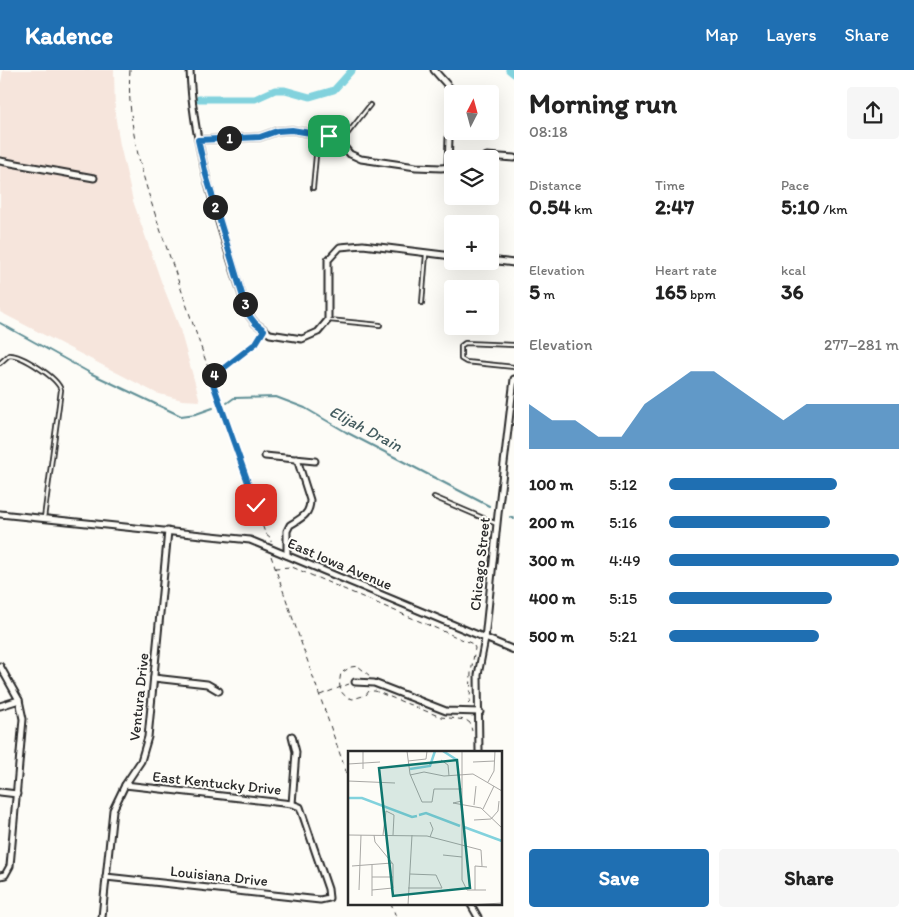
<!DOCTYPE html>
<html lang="en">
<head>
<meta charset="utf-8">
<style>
	body { margin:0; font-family:Itim,sans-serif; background:#f6f6f6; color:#222; height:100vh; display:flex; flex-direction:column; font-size:19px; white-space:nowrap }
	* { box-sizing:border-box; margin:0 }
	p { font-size:16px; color:#767676 }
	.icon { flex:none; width:28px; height:28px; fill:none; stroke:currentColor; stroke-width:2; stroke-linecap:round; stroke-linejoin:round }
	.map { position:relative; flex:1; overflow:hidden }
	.details { display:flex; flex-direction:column; background:#fff; width:400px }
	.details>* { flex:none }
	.needle { width:32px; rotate:6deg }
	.buttons { position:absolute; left:444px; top:15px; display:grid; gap:10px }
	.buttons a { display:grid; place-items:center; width:55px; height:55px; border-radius:5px; background:#fff; box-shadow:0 5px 20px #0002; font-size:25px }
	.pin { position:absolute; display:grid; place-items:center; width:42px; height:42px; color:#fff; margin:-21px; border-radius:10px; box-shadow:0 2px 8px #0006 }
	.km { position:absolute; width:25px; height:25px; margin:-12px; border-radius:50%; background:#222; color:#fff; font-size:14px; line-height:25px; text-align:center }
	.round { display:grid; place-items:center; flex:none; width:52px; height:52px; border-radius:5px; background:#f6f6f6 }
	.summary { display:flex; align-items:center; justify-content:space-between; height:85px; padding:0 15px }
	h1 { font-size:28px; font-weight:700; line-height:38px }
	.stats { display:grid; grid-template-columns:repeat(3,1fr); gap:8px; height:85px; padding:5px 15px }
	.stats div { display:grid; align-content:center }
	.stats b { font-size:21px; font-weight:700 }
	.stats small { font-size:14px; font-weight:400 }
	.stats p { font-size:14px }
	.chart { height:140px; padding:10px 15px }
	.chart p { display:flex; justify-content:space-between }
	.chart svg { width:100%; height:90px; margin-top:5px; fill:#1f6fb2; opacity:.7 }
	.cta { display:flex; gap:10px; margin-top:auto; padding:10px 15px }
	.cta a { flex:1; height:58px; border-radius:5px; background:#1f6fb2; color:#fff; font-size:20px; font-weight:700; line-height:58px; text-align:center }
	.cta a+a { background:#f6f6f6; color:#222 }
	ul { padding:0 15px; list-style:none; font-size:16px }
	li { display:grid; grid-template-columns:80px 60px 1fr; align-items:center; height:38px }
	li i { height:12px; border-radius:6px; background:#1f6fb2 }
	header { display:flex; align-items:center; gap:30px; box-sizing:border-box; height:70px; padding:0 25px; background:#1f6fb2; color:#fff }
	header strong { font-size:24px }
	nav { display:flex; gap:28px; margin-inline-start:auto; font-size:18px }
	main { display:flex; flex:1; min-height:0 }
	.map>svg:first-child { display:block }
</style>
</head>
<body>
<header>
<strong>Kadence</strong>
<nav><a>Map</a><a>Layers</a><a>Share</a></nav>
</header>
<main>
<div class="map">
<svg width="514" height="847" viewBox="0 0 514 847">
	<rect width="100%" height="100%" fill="#fdfcf7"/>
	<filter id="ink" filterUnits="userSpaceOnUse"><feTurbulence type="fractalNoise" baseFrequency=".02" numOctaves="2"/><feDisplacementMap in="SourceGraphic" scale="10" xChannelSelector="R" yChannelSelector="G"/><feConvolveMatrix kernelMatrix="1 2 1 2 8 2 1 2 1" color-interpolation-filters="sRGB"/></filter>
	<g filter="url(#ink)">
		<!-- built -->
		<polygon fill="#f6e5dc" points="3,0 114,0 115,44 120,75 133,131 161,211 179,256 200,331 182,330 156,323 0,242 0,13 1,13"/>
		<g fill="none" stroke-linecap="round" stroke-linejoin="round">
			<!-- stream -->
			<g stroke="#5f8f96" stroke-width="2">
				<polyline points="0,253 92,304 181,346 196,344 213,338"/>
				<polyline points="227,333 234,328 276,327 305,338 346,362 489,436"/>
				<polyline points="510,447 514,449"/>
			</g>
			<!-- canal -->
			<g stroke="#82d2dd" stroke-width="7">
				<polyline points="509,0 514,4"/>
				<polyline points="199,29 255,29 275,20 285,20 310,27 334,20 352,0"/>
			</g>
			<!-- lane casing -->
			<g stroke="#2b2b2b" stroke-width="6">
				<g id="lane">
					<polyline points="341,72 370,35"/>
					<polyline points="313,118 318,64"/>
					<polyline points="422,233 426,184"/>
					<polyline points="329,250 380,255"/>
					<polyline points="514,275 465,273 461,276 461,289 466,292 514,297"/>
					<path d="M0 293 9 285C22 285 57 307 61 320L44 448"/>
					<polyline points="434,427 497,454"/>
				</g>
			</g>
			<!-- street casing -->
			<g stroke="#2b2b2b" stroke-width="9">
				<g id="street">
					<path d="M190 0C193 84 223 164 248 244L255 253 270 264 302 269 318 262 328 250V190L340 177 363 175 452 186"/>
					<polyline points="434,0 450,18 452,24"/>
					<polyline points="198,70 260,67 277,61 292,60 329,66 339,71 350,84 361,89 416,97 441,98 452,97"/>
					<polyline points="481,89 487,86 514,88"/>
					<polyline points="0,91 94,108"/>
					<polyline points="448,98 449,68 452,34"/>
					<polyline points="490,190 514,193"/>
					<polyline points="265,386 315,391"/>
					<polyline points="0,444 250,470 514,580"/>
					<path d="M287 485V461L290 455C301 448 310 445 310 430L297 389"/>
					<polyline points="0,596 19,630 23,649 10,796 5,805 0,806"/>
					<polyline points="154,608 207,614 219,621"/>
					<polyline points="355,612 374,613 446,641 480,642"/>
					<polyline points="0,636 19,630"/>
					<polyline points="479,682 478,605 485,569 498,444 514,309"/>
					<polyline points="0,722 17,724"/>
					<polyline points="292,734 296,682 292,666"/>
					<polyline points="106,807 320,830 329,828 328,819 300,737 292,734 125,715"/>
					<polyline points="470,833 478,847"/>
					<polyline points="102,847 113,740 125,715 141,691 148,667 168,461"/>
				</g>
			</g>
			<!-- path -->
			<g stroke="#2b2b2b" stroke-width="1" stroke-dasharray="5 4" stroke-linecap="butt">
				<path d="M130 0C125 71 156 146 179 213 207 296 237 379 265 463L271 468V472"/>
				<polyline points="212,308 256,273 261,265"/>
				<polyline points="271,486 349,710"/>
				<polyline points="275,498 292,497 473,574 475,578 471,603 470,631 467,636"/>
				<path d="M370 606 358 596 351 597 341 603C338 616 339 626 353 629L366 625 369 621H375L441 647 466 650 470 653 472 661"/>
				<polyline points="320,625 349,614"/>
				<polyline points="391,833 396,847"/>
			</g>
			<!-- lane -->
			<use href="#lane" stroke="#fdfcf7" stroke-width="2.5"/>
			<!-- street -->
			<use href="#street" stroke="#fdfcf7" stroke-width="5"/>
		</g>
	</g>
	<g fill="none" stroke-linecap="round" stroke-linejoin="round" filter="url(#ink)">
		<!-- route casing -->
		<g stroke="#fff" stroke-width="10">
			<polyline id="route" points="256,435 211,308 256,273 264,260 255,253 248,244 206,105 198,70 260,67 277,61 292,60 329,66"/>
		</g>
		<!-- route -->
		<use href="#route" stroke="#1f6fb2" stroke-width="6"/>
	</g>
	<g text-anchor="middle" stroke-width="4" stroke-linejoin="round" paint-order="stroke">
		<!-- street labels -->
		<g font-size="15" fill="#2b2b2b" stroke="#fdfcf7">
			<text transform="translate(340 494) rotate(23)" y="5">East Iowa Avenue</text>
			<text transform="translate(480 494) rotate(-84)" y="5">Chicago Street</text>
			<text transform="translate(139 627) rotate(-84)" y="5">Ventura Drive</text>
			<text transform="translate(217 713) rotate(6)" y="5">East Kentucky Drive</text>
			<text transform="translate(219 806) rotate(6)" y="5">Louisiana Drive</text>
		</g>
		<!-- water labels -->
		<g font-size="16" font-style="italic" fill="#455d60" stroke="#fdfcf7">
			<text transform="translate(366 358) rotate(28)" y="6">Elijah Drain</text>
		</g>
	</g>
	<!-- overview -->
	<g transform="translate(348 681)">
		<rect width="154" height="154" fill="#fdfcf7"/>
		<path fill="none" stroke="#82d2dd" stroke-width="2.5" d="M95 0 109 9M62 18 82 15 87 0M0 47H14L64 66 69 65M71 64 78 62 112 75M116 76 154 90"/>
		<path fill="none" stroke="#a9a8a5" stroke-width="1" d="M59 0 62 23 74 51H84L86 38H114M114 0V129L119 139H138M93 9 100 14 101 25M60 10 78 8 79 0M125 11 147 10M0 13 32 11M15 18V0M62 24 76 21 96 25 125 23 154 40M0 30 47 32M140 31 146 20 147 0M114 50 105 52 133 57 154 77M126 54 128 35M135 58 146 35M126 69 143 68 150 60 151 50M82 71 85 78 82 86M0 84 79 85 133 99 134 115M35 84 38 60 46 64 45 84M95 104 114 106M24 114V145M4 115 44 112M24 126H45M60 137H94L88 124 62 123M11 139 13 84M24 139 45 137V113L27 91 26 84M127 139V115L139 116M60 154 64 84M121 154 154 152"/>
		<path fill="#0f766e" fill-opacity="0.15" stroke="#0f766e" stroke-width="2.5" d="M109 9 122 137 45 145 31 17Z"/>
		<rect width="154" height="154" fill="none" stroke="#2b2b2b" stroke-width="2.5"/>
	</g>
</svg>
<div class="buttons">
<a><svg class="needle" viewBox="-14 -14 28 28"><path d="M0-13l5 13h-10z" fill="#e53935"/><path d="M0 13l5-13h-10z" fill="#767676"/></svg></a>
<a><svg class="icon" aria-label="layers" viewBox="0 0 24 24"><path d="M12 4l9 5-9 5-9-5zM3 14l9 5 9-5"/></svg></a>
<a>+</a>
<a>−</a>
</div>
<div class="pin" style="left:329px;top:66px;background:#1e9e55"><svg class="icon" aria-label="arrive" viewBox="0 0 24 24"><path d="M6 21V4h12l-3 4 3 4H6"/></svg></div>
<div class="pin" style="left:256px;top:435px;background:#d93025"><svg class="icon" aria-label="check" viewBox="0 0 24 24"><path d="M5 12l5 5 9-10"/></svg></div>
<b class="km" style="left:229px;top:68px">1</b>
<b class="km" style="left:215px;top:137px">2</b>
<b class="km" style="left:245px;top:234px">3</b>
<b class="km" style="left:214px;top:305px">4</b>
</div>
<section class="details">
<div class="summary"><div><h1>Morning run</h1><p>08:18</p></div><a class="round"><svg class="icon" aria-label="share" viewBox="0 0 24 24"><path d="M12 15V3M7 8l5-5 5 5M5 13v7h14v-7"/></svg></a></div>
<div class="stats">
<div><p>Distance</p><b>0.54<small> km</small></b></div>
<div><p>Time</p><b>2:47</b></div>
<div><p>Pace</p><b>5:10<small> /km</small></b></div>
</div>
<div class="stats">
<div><p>Elevation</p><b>5<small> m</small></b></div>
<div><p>Heart rate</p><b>165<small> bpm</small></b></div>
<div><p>kcal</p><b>36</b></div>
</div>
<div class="chart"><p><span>Elevation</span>277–281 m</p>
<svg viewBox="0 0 160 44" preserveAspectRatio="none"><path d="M0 44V22L10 30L20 30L30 38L40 38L50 22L60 14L70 6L80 6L90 14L100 22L110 30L120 22L130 22L140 22L150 22L160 22V44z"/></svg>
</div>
<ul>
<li><b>100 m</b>5:12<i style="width:73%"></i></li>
<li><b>200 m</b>5:16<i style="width:70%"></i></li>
<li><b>300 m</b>4:49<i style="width:100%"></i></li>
<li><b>400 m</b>5:15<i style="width:71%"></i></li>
<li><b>500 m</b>5:21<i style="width:65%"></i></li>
</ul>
<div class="cta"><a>Save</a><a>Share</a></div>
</section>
</main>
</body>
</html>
